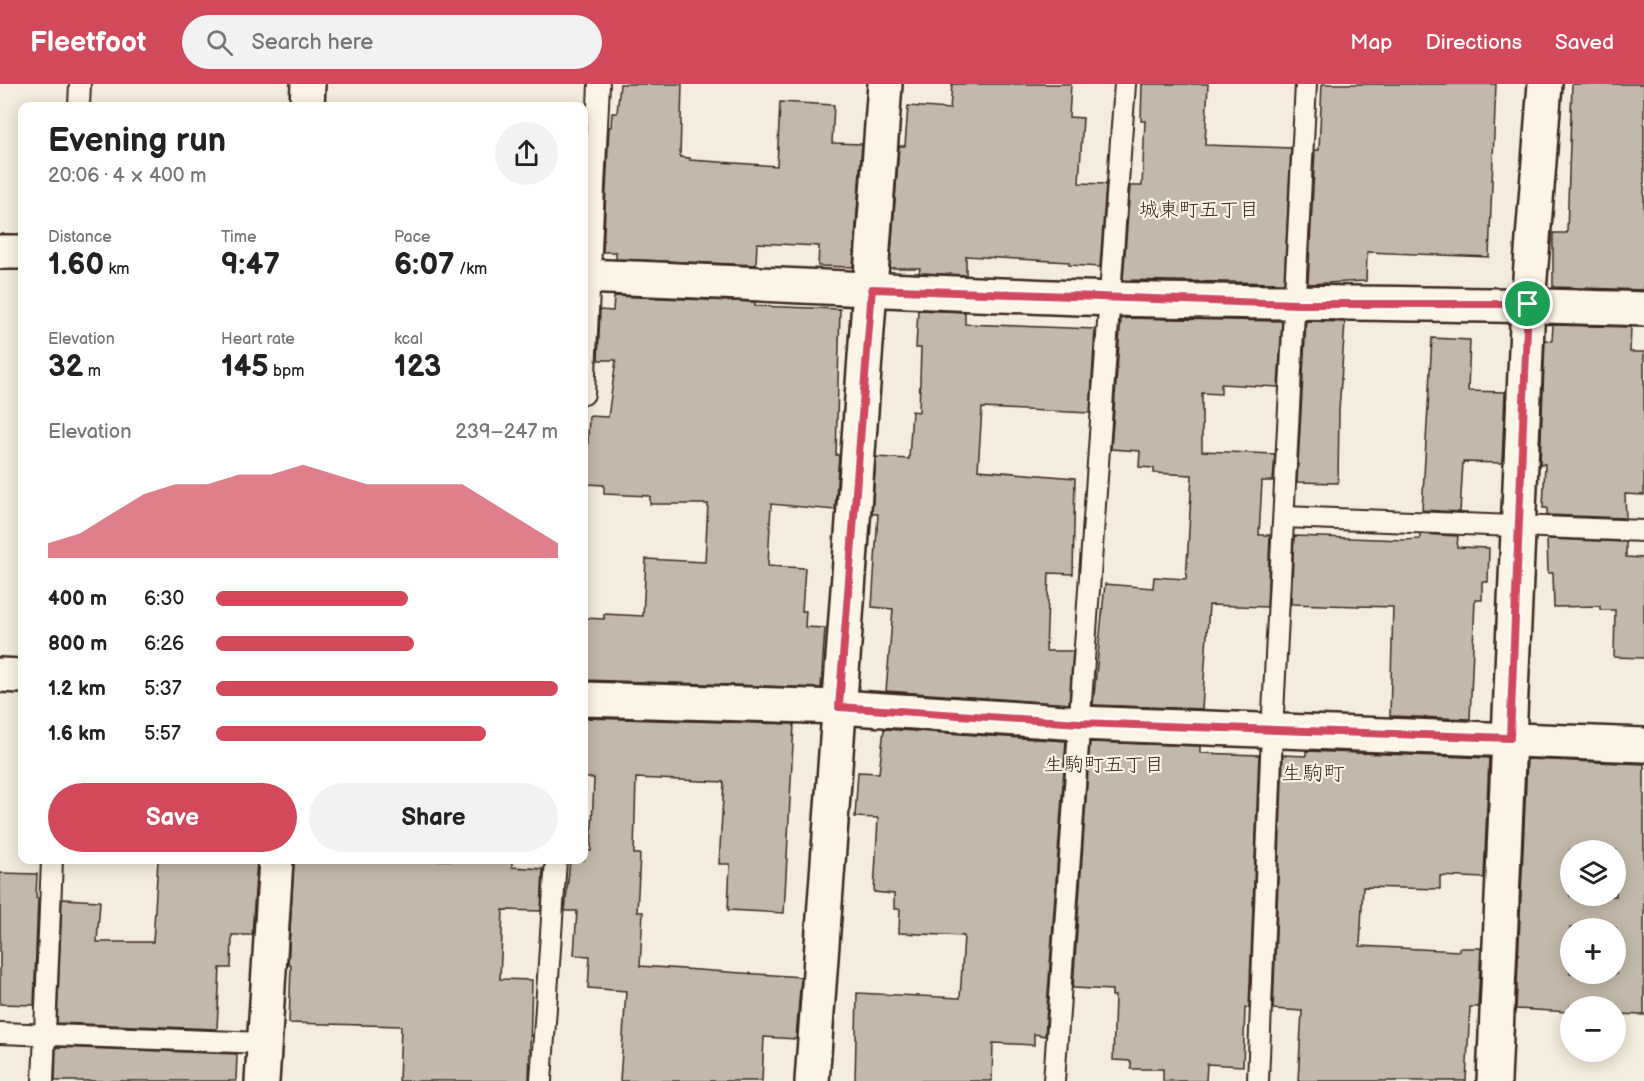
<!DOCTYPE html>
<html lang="en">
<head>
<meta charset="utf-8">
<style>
	body { margin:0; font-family:"Balsamiq Sans","Klee One",sans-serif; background:#f2f2f2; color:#222; height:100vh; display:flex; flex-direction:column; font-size:22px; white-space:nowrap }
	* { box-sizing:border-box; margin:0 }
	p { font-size:20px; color:#767676 }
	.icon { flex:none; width:33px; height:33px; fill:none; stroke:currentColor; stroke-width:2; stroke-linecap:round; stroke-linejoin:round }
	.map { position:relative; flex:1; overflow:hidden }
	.drawer { position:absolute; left:18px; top:18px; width:570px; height:762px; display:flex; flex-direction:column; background:#fff; border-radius:12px; box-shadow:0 3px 15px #0003 }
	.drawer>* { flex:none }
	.tools { position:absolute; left:1560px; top:756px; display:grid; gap:12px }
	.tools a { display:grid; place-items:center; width:66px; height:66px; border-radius:50%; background:#fff; box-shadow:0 3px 15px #0003; font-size:30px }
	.pin { position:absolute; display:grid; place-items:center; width:51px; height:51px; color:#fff; margin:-26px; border:3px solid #fff; border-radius:50%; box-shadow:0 2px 6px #0007 }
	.round { display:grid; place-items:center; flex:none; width:63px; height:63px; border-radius:32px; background:#f2f2f2 }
	.head { display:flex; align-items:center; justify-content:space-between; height:102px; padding:0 30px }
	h1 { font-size:33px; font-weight:800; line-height:45px }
	.figures { display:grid; grid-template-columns:repeat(3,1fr); gap:9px; height:102px; padding:6px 30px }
	.figures div { display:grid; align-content:center }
	.figures b { font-size:30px; font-weight:800 }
	.figures small { font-size:16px; font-weight:400 }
	.figures p { font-size:16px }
	.chart { height:168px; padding:12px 30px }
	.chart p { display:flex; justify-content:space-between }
	.chart svg { width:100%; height:108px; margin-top:6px; fill:#d1495b; opacity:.7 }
	.button { display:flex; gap:12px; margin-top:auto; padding:12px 30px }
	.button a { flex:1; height:69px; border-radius:36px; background:#d1495b; color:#fff; font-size:24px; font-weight:800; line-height:69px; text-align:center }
	.button a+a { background:#f2f2f2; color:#222 }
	ul { padding:0 30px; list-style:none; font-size:20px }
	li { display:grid; grid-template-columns:96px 72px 1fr; align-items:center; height:45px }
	li i { height:15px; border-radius:8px; background:#d1495b }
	header { display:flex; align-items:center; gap:36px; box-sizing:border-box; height:84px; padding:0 30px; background:#d1495b; color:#fff }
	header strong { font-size:28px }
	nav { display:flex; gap:33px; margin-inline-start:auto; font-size:21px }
	.search { width:420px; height:54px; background:#f2f2f2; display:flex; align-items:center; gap:15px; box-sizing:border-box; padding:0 21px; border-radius:33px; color:#767676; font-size:22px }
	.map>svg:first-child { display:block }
</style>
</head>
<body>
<header>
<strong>Fleetfoot</strong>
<div class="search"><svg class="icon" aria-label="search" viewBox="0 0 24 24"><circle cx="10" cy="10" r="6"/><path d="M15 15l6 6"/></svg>Search here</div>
<nav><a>Map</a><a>Directions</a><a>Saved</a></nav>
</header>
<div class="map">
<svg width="1644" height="997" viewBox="0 0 1644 997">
	<rect width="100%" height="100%" fill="#f4eddd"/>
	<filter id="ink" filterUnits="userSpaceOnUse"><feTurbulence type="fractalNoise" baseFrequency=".0167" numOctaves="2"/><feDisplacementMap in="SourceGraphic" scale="12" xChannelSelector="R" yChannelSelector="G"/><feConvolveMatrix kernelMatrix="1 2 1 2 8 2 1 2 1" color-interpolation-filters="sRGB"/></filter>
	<g filter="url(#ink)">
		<!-- building -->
		<g fill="#c3b9aa" stroke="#3b2a1e" stroke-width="1.5" fill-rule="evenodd">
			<polygon points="620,0 682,0 680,73 690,74 690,76 777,82 780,18 834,21 832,59 862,60 853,183 818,182 819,162 757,159 756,181 616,175 616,168 603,168 609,43 611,43 612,29 617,29"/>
			<polygon points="952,0 1071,0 1069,33 1083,34 1079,99 1106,100 1100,183 1069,181 1069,178 966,172 966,191 919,189 920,184 890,184 899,62 905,62 908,22 950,25"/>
			<polygon points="1142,0 1208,0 1205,61 1291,64 1284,199 1123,196 1130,102 1142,102 1145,37 1141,37"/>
			<polygon points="1322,0 1496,0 1489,173 1367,168 1366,197 1308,200 1315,66 1319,66"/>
			<polygon points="1572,0 1644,0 1644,206 1553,203 1553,149 1567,149"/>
			<polygon points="614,212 755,218 755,222 840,225 836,371 839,371 835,426 771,420 768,482 805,484 802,527 806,527 805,543 825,544 821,604 584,596 584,534 604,535 604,530 643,532 646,475 705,478 708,420 650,420 650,412 604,410 604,401 586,400 589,332 608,333 616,276 598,276 600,226 613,227"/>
			<polygon points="918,226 965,228 965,240 1095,245 1090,329 982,324 978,386 1075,394 1073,490 1049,489 1046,567 1073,567 1069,620 886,607 893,525 872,523 878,430 872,430 876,373 909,375 912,327 919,328 921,264 916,264"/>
			<polygon points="1121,234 1282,237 1278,303 1221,300 1221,310 1202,309 1202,367 1275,370 1273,397 1262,397 1259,451 1270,451 1267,523 1209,521 1202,625 1093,621 1105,500 1153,504 1154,493 1186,495 1188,464 1192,391 1154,389 1154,384 1139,383 1140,367 1111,365"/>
			<polygon points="1306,237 1345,238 1339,327 1338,399 1297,398"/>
			<polygon points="1553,241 1631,243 1630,268 1644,268 1644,411 1625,410 1626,434 1547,431 1547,424 1543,424 1545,380 1540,380 1545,256 1552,257"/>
			<polygon points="1432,254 1470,256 1468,307 1505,308 1502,379 1463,378 1460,428 1422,426"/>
			<polygon points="1420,450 1458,452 1457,463 1489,464 1488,498 1482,498 1482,516 1475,516 1470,635 1390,632 1393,523 1291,520 1294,452 1404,456 1420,455"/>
			<polygon points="1547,455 1626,458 1626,473 1644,474 1644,574 1614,573 1615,526 1600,526 1600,522 1554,523 1553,489 1548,489"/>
			<polygon points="584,634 794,640 784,829 728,826 730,780 719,780 724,698 636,694 634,770 640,770 637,828 643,828 640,882 801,893 796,955 764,953 762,997 620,997 626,907 588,904 590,872 574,871 577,827 565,827 570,776 584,776 584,767 591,767 594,694 584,694"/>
			<polygon points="884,645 1066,657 1045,952 1034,950 1034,961 993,959 992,997 855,997 857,909 960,914 964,852 899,849 900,825 894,825 894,810 874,808 878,734 855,733 858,688 879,689"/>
			<polygon points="1090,658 1200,662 1200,669 1259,671 1249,924 1245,924 1243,982 1207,980 1206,997 1163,997 1163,985 1131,985 1131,977 1113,976 1115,912 1112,912 1112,906 1073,904"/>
			<polygon points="1306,667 1489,674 1484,794 1440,792 1440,805 1363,803 1360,862 1459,867 1459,864 1481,864 1478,923 1470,923 1466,997 1298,997 1302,927 1273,925 1283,671 1306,672"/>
			<path d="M1527 675 1644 680V931L1616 930V922H1570V928L1516 925ZM1570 766H1616V812H1570ZM1570 844H1616V890H1570Z"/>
			<polygon points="158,776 257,776 252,851 232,851 231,884 220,884 217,945 57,939 62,815 100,817 97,858 153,858"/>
			<polygon points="294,776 512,776 512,783 543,785 541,827 503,826 500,895 532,896 529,997 399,997 401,942 289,939 291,881 288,881"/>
			<polygon points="0,789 37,790 36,814 38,814 34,921 0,920"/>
			<polygon points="56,963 237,970 236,997 55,997"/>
		</g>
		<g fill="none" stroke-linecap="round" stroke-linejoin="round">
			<!-- service casing -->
			<g stroke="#3b2a1e" stroke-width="24">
				<g id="service">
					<polyline points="79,22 80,0"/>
					<polyline points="584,310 599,0"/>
					<polyline points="1284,433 1644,447"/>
					<polyline points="0,949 264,959"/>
					<polyline points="43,997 52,776"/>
					<polyline points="541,997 556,776"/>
					<polyline points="1054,997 1125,0"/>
					<polyline points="1258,997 1272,648 1306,0"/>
				</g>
			</g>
			<!-- minor casing -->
			<g stroke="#3b2a1e" stroke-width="38">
				<g id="minor">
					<polyline points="307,22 308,0"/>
					<polyline points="0,168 22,168"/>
					<path d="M584 192C761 199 939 210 1116 215 1292 220 1468 218 1644 225"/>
					<polyline points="0,591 22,592"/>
					<polyline points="584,615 839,623 1079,639 1644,661"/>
					<polyline points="262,997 276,776"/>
					<polyline points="812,997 885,0"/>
					<polyline points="1494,997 1528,220 1545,0"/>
				</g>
			</g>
			<!-- service -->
			<use href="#service" stroke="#fcf5e5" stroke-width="20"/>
			<!-- minor -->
			<use href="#minor" stroke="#fcf5e5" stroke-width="33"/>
		</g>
	</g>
	<g fill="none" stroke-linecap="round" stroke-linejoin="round" filter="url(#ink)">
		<!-- route casing -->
		<g stroke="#fff" stroke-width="12">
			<polygon id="route" points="872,205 1296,220 1528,220 1510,654 1079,639 839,623"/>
		</g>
		<!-- route -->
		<use href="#route" stroke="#d1495b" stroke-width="8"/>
	</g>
	<g text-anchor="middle" stroke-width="4.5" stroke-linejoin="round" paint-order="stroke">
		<!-- neighbourhood labels -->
		<g font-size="20" fill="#3b2a1e" stroke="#fcf5e5">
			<text x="1199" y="132">城東町五丁目</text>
			<text x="1104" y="687">生駒町五丁目</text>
		</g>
		<!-- quarter labels -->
		<g font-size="21" fill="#3b2a1e" stroke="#fcf5e5">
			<text x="1313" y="696">生駒町</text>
		</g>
	</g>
</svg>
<div class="tools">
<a><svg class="icon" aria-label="layers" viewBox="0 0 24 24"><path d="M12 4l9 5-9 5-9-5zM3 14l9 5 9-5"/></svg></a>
<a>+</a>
<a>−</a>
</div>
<div class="pin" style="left:1528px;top:220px;background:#1e9e55"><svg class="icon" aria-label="arrive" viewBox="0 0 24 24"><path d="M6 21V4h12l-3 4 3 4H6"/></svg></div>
<section class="drawer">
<div class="head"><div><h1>Evening run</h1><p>20:06 · 4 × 400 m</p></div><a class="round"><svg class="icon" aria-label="share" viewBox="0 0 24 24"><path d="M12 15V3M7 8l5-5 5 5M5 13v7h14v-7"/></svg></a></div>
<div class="figures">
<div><p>Distance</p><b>1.60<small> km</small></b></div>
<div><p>Time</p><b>9:47</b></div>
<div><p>Pace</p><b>6:07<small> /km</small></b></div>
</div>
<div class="figures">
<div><p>Elevation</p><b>32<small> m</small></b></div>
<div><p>Heart rate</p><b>145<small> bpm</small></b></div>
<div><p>kcal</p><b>123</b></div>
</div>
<div class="chart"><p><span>Elevation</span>239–247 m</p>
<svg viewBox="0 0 160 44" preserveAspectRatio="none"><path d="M0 44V38L10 34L20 26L30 18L40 14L50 14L60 10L70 10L80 6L90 10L100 14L110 14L120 14L130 14L140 22L150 30L160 38V44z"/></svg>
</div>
<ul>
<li><b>400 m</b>6:30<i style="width:56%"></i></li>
<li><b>800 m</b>6:26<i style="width:58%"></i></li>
<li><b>1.2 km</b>5:37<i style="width:100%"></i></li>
<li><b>1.6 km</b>5:57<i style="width:79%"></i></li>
</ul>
<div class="button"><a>Save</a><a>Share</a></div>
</section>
</div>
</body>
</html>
